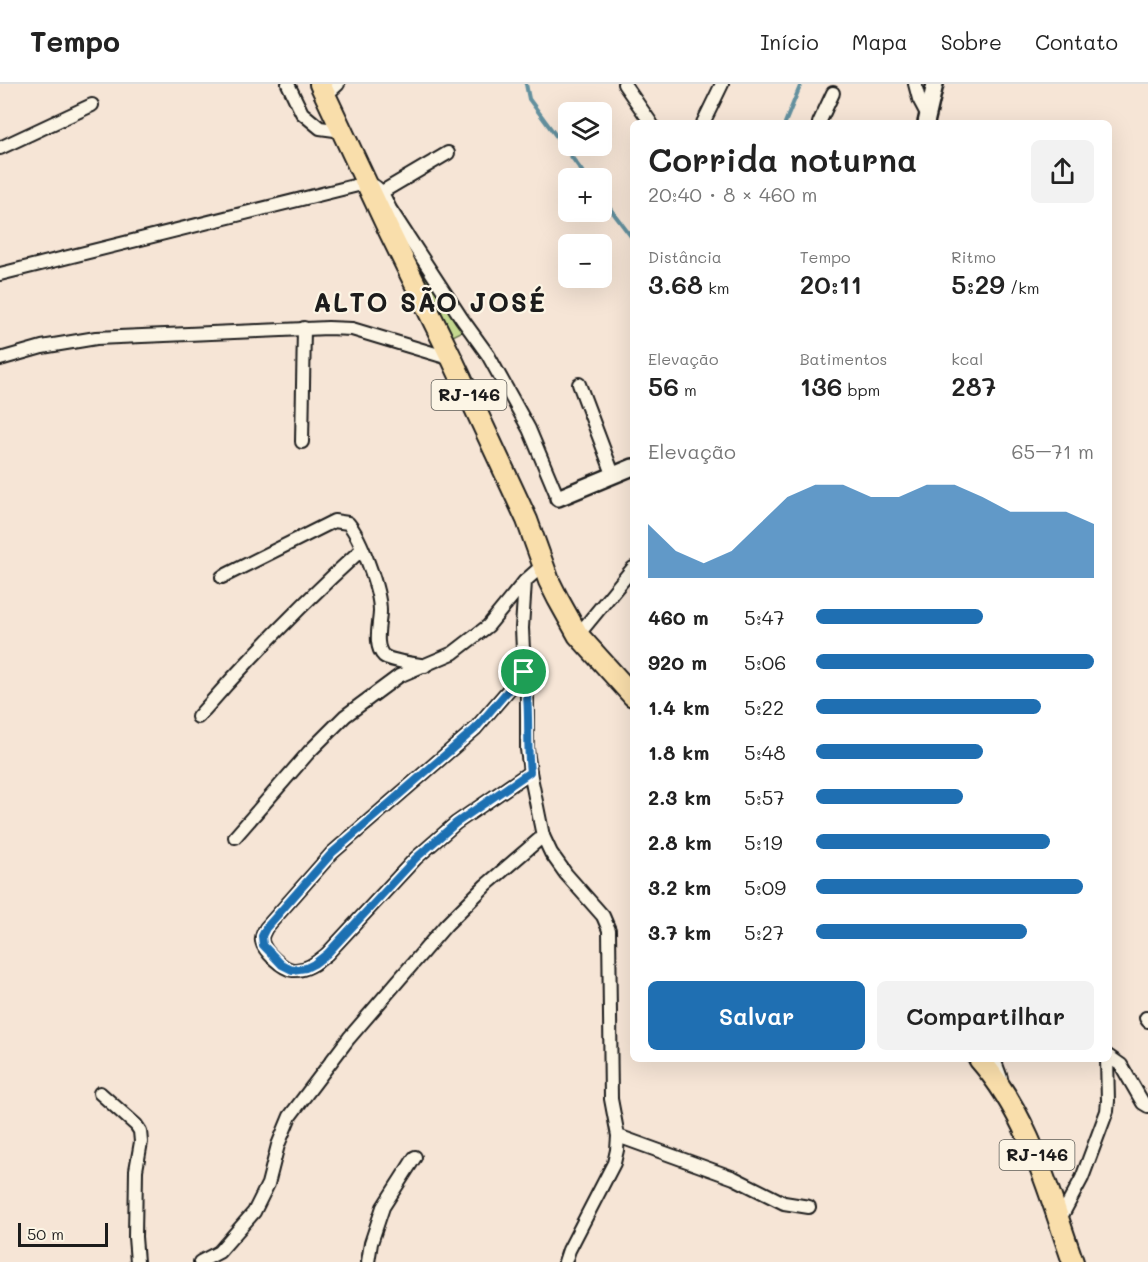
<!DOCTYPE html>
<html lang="pt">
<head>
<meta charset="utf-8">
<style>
	body { margin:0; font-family:Mali,sans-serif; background:#f2f2f2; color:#222; height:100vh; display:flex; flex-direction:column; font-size:22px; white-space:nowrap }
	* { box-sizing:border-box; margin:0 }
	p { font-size:20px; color:#767676 }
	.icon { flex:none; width:33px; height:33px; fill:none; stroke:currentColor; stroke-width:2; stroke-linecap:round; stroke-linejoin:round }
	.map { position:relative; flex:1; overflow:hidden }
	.side { position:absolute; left:630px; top:36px; width:482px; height:942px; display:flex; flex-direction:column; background:#fff; border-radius:9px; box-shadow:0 6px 24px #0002 }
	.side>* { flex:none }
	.tools { position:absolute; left:558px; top:18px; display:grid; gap:12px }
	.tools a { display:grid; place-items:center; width:54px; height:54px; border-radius:9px; background:#fff; box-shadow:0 6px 24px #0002; font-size:30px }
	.scale { position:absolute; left:18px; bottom:15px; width:90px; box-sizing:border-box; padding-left:6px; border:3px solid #1c1c1c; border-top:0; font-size:16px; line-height:21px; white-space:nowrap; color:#1c1c1c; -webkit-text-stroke:4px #fcf5e5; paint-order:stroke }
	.pin { position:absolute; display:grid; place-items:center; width:51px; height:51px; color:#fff; margin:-26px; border:3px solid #fff; border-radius:50%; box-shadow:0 2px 6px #0007 }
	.round { display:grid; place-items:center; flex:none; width:63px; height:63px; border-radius:9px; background:#f2f2f2 }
	.summary { display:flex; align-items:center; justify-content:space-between; height:102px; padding:0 18px }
	h1 { font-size:33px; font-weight:600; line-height:45px }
	.figures { display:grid; grid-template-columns:repeat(3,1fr); gap:9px; height:102px; padding:6px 18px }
	.figures div { display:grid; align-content:center }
	.figures b { font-size:26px; font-weight:600 }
	.figures small { font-size:16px; font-weight:400 }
	.figures p { font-size:16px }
	.chart { height:168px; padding:12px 18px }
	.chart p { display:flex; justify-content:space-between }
	.chart svg { width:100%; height:108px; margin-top:6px; fill:#1f6fb2; opacity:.7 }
	.action { display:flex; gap:12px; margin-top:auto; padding:12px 18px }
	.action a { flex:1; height:69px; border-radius:9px; background:#1f6fb2; color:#fff; font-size:24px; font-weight:600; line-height:69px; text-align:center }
	.action a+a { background:#f2f2f2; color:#222 }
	ul { padding:0 18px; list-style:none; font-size:20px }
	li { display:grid; grid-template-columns:96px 72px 1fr; align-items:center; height:45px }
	li i { height:15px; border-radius:8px; background:#1f6fb2 }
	header { display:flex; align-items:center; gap:36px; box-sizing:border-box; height:84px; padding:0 30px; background:#fff; border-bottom:2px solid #e0e0e0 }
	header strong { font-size:28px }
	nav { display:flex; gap:33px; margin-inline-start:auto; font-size:21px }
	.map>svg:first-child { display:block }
</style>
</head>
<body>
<header>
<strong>Tempo</strong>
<nav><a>Início</a><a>Mapa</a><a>Sobre</a><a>Contato</a></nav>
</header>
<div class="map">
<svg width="1148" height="1178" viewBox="0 0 1148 1178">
	<rect width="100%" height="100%" fill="#f6e5d6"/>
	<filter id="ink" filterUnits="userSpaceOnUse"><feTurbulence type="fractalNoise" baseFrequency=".0167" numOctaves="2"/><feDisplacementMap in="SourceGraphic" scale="12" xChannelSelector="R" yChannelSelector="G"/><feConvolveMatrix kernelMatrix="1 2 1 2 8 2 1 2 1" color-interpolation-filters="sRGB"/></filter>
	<g filter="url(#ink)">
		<!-- green -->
		<polygon fill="#c4d98f" stroke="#707a56" stroke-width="1.5" points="404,151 465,246 451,253"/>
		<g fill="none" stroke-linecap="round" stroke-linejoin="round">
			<!-- stream -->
			<g stroke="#63909e" stroke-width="4">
				<polyline points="526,0 529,15 587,94"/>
				<polyline points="785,39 801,0"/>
				<polyline points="602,114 633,155"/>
			</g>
			<!-- minor casing -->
			<g stroke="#1c1c1c" stroke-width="16">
				<g id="minor">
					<polyline points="288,0 302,29 320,44 342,47"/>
					<polyline points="624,0 651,39"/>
					<polyline points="915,0 919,15 927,30"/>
					<polyline points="326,11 338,0"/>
					<polyline points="703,39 722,0"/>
					<polyline points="819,39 833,9"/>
					<polyline points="0,64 92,21"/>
					<polyline points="382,108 448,69"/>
					<path d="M0 190 366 99C381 102 384 113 390 125L462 235 488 271 529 345 558 414"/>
					<polyline points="0,275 42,263 96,254 328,244 352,245 452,275"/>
					<polyline points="579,300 613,390"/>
					<polyline points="302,358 304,244"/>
					<polyline points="543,481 525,497 522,544 524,588 527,605 527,665 530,688 543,752 551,769 566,790 603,832 609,846 611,1015 618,1052 617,1066 614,1079 569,1166 565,1178"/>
					<path d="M222 493 334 437 348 439C361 454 380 506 380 527 380 539 373 562 384 572 390 577 416 580 425 582"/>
					<polyline points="578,551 633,484"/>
					<path d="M524 588 475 645 332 769 266 844C264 848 261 852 262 857 264 868 283 885 293 886 307 887 317 878 327 870L416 774 456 739 530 688"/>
					<path d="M198 633C249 574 304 518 362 465"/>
					<polyline points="235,753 309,668 345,632 399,592 453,569 488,542 524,498"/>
					<polyline points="1146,934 1148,937"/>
					<polyline points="1108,972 1121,981 1143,1019 1148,1022"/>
					<polyline points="994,975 1001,994"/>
					<polyline points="100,1009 136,1041 140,1047 141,1058 136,1086 135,1153 137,1178"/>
					<polyline points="618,1052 734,1094 784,1119 809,1123"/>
					<polyline points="1059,1137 1082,1094 1107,1027 1108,1017 1107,975"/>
					<polyline points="200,1178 219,1168 254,1128 268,1100 278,1061 290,1032 349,954 446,841 486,801 543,752"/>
					<polyline points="368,1178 371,1159 383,1123 415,1073"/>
				</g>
			</g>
			<!-- tertiary casing -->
			<g stroke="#1c1c1c" stroke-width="20">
				<g id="tertiary">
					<polyline points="926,39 935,0"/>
					<polyline points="558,414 633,383"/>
				</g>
			</g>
			<!-- primary casing -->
			<g stroke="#1c1c1c" stroke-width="24">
				<g id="primary">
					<polyline points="320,0 389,147 452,275 527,436 549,497 558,515 578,551 633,612"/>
					<path d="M979 975C1030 1033 1048 1107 1073 1178"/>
				</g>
			</g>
			<!-- minor -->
			<use href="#minor" stroke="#fcf5e5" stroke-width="12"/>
			<!-- tertiary -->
			<use href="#tertiary" stroke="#fcf5e5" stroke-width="15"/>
			<!-- primary -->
			<use href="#primary" stroke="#f9deab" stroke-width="20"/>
		</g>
	</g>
	<g fill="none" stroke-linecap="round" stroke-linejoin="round" filter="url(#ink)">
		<!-- route casing -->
		<g stroke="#fff" stroke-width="12">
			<path id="route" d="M524 588C531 621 526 655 530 688L456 739 416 774 327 870 314 880 306 884 292 886 282 881 263 861 262 852 266 844 332 769 475 645Z"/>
		</g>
		<!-- route -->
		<use href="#route" stroke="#1f6fb2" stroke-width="8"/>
	</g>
	<g text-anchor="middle" stroke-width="4.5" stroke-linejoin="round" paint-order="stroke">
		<!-- shield labels -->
		<g fill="#fcf5e5" stroke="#5f5d58" stroke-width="1.5">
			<rect x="431.5" y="296" width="75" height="30" rx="4.5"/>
			<rect x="999.5" y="1056" width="75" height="30" rx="4.5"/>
		</g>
		<g font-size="18" font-weight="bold" fill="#1c1c1c">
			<text x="469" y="317">RJ-146</text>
			<text x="1037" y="1077">RJ-146</text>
		</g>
		<!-- district labels -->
		<g font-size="26" font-weight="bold" letter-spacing="1.5" fill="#1c1c1c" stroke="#fcf5e5">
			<text x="430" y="228">ALTO SÃO JOSÉ</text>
		</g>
	</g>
</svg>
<div class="tools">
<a><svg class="icon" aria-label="layers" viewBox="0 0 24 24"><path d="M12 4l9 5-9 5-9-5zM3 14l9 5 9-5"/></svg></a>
<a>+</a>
<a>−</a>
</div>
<div class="scale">50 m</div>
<div class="pin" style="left:524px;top:588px;background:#1e9e55"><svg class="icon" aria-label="arrive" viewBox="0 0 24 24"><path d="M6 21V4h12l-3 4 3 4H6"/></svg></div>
<section class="side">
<div class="summary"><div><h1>Corrida noturna</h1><p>20:40 · 8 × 460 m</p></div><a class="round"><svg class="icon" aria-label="share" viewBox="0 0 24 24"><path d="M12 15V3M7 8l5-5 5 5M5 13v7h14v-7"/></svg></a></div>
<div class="figures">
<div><p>Distância</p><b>3.68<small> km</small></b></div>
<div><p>Tempo</p><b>20:11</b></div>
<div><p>Ritmo</p><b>5:29<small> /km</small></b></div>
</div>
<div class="figures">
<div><p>Elevação</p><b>56<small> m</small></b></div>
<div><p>Batimentos</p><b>136<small> bpm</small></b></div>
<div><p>kcal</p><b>287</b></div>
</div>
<div class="chart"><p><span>Elevação</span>65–71 m</p>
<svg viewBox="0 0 160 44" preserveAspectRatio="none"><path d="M0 44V22L10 33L20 38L30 33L40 22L50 11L60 6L70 6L80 11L90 11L100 6L110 6L120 11L130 17L140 17L150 17L160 22V44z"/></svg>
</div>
<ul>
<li><b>460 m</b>5:47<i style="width:60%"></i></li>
<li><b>920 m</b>5:06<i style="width:100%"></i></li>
<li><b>1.4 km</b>5:22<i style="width:81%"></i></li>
<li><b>1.8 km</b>5:48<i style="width:60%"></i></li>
<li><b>2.3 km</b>5:57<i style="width:53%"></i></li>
<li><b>2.8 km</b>5:19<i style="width:84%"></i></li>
<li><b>3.2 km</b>5:09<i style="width:96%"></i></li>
<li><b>3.7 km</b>5:27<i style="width:76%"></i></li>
</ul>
<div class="action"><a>Salvar</a><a>Compartilhar</a></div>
</section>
</div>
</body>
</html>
